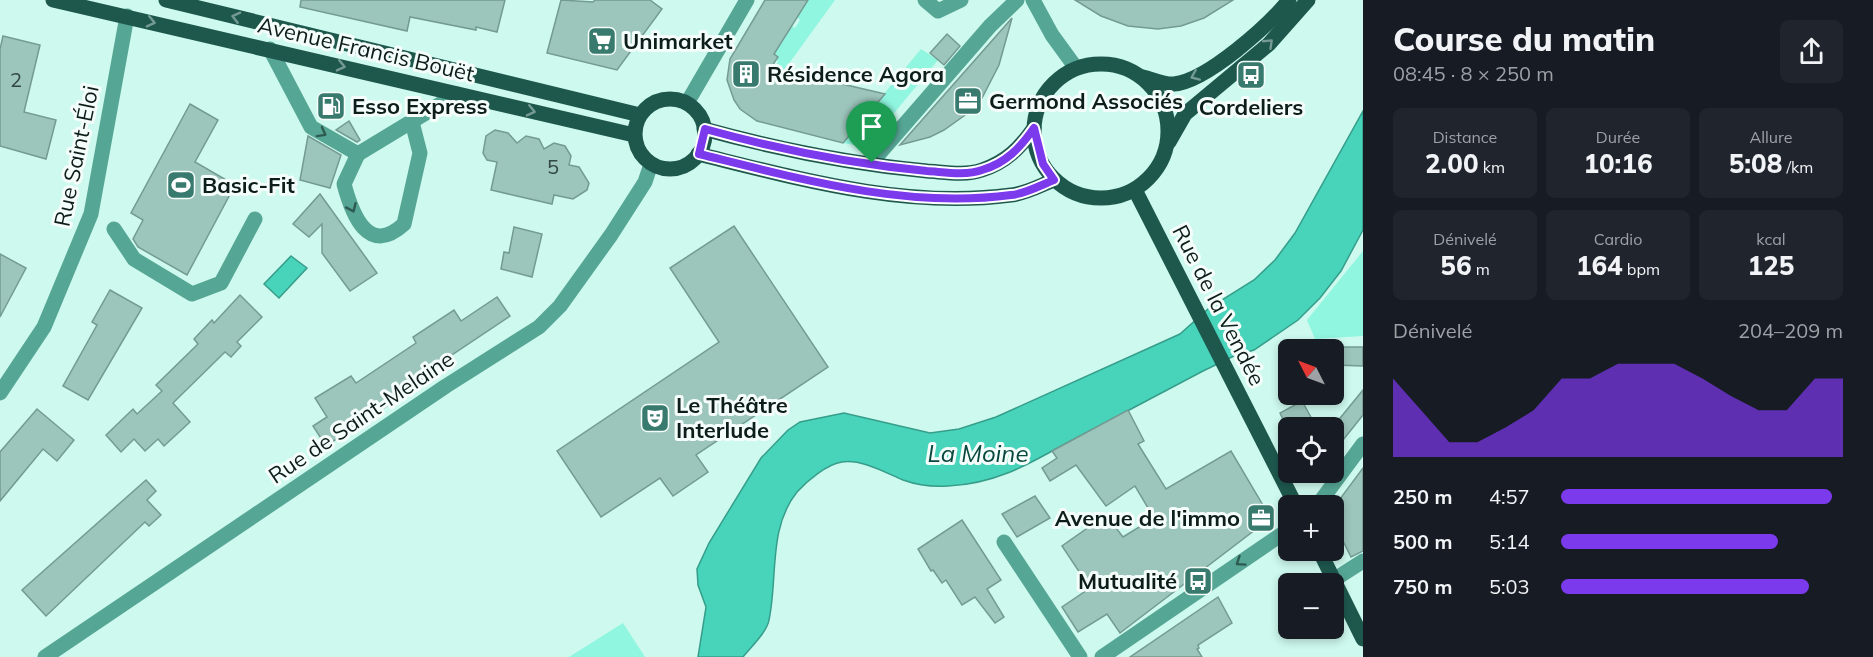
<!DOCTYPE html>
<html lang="fr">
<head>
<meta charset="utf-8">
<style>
	body { margin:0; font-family:Mulish,sans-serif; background:#20242c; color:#f1f3f6; height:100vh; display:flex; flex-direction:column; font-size:22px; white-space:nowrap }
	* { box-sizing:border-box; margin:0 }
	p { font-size:20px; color:#9ea1a6 }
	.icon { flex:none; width:33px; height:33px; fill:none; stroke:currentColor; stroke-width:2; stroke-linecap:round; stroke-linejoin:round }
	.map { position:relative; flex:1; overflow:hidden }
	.drawer { display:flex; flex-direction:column; background:#171b24; width:510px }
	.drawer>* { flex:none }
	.needle { width:39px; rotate:312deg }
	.fabs { position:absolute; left:1278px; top:339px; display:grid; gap:12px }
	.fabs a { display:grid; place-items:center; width:66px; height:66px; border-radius:9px; background:#171b24; box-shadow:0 3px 9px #0003; font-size:30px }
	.pin { position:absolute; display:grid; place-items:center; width:51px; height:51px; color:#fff; margin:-62px -26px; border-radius:50% 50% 50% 0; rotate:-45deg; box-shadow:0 0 6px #0007 }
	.pin .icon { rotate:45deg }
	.round { display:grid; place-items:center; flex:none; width:63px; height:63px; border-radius:9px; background:#20242c }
	.overview { display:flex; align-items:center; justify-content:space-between; height:102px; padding:0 30px }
	h1 { font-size:33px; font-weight:800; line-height:45px }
	.stats { display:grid; grid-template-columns:repeat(3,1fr); gap:9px; height:102px; padding:6px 30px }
	.stats div { display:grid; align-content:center; border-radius:9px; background:#20242c; text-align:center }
	.stats b { font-size:26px; font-weight:800 }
	.stats small { font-size:16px; font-weight:400 }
	.stats p { font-size:16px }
	.chart { height:168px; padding:12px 30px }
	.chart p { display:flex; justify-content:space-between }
	.chart svg { width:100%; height:108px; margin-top:6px; fill:#7c3aed; opacity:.7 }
	ul { padding:0 30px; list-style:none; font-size:20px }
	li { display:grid; grid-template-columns:96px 72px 1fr; align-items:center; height:45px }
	li i { height:15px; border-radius:8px; background:#7c3aed }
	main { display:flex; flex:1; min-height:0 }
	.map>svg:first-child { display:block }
</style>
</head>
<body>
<main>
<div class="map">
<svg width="1363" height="657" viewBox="0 0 1363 657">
	<rect width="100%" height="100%" fill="#cef9ee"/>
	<!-- green -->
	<g fill="#90f6e0">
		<polygon points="808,0 835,0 785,69 798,73 795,84 768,76 778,62 774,54 792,26 795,28 800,20 797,17"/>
		<polygon points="921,49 938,60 866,147 843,143"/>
		<polygon points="1363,251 1363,336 1315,339 1307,320"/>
		<polygon points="623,623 645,657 569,657"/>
	</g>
	<!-- water -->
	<g fill="#47d4bb" stroke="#369d8a" stroke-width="1.5">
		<path d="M1363 111V230L1341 271 1320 298 1298 320 1254 350 1234 356 1203 371 1061 446C1026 466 993 484 948 486 934 487 917 485 903 480 886 473 862 459 842 462 827 464 807 481 797 492 768 528 778 578 769 620 767 632 751 647 743 657H698L706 607 698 585 697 569 709 543 761 458 788 430 800 422 844 413 930 433 959 429 996 417 1180 334 1209 308 1254 280 1275 260 1295 233Z"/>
		<polygon points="291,256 307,268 279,298 264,284"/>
	</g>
	<!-- building -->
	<g fill="#9cc5bb" stroke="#749b92" stroke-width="1.5">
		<polygon points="301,0 505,0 497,32 476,27 476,30 410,17 407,31 300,7"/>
		<polygon points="561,0 593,2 595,0 650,0 662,9 617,70 547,53"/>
		<polygon points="765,0 808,0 774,54 778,57 768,72 824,84 825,80 885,94 843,143 757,121 740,109 734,100 727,80 730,59"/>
		<polygon points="1075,0 1233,0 1204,18 1181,26 1158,29 1128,26 1101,16"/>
		<polygon points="1012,18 999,65 982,98 968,113 944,130 930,137 900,145"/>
		<polygon points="947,34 960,46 944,65 930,53"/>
		<polygon points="3,36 40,45 24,112 56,120 46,159 0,146 0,49"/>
		<polygon points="190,104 218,120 195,162 235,185 187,275 138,247 133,239 143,220 131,213"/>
		<polygon points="349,121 360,140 357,142 336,130"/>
		<polygon points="495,130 508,133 517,143 526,136 539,139 544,149 554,143 565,146 571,156 569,165 579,167 589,183 587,190 573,199 554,195 552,204 491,190 497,162 487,160 483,153 486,136"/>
		<polygon points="308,136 341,155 330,188 300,180"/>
		<polygon points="320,194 377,273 350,291 322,253 322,224 309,237 293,224"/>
		<polygon points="734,226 828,367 696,455 708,472 673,496 660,478 601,517 557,451 719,342 670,268"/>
		<polygon points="514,227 542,234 532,277 501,269 504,252 509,253"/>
		<polygon points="0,254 26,268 0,317"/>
		<polygon points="110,290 142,308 88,400 63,386 97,325 92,322"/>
		<polygon points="240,295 262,317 237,342 241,346 231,357 225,352 173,403 190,422 164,446 158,439 145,451 134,439 121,452 106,435 133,409 137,414 162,391 156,385 198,344 194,339 212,320 214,323"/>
		<polygon points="497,297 510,316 428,371 431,377 326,446 313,426 327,417 315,398 351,376 356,383 416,343 413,337 454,310 461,321"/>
		<polygon points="1334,347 1363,347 1363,366 1334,365"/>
		<polygon points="1363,390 1363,415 1339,445 1332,428"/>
		<polygon points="1302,401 1317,428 1287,428 1280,413"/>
		<polygon points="37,409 74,440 57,461 43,449 0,501 0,452"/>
		<polygon points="1128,410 1144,441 1138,444 1166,489 1231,451 1267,512 1264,523 1120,633 1107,614 1078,632 1062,607 1090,588 1062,546 1106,515 1123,537 1154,518 1135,486 1106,506 1076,465 1050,481 1042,468 1057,458 1052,451"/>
		<polygon points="1363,468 1363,551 1351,557 1334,523 1334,507"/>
		<polygon points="146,480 156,491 147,500 161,515 149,526 145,522 46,616 22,590"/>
		<polygon points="1035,496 1050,518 1017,537 1002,514"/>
		<polygon points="962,520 1001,580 987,589 1004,617 995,623 975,597 962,605 946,580 942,583 933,570 931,571 918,549"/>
		<polygon points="1218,597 1232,623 1198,645 1199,648 1197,649 1202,657 1130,657"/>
	</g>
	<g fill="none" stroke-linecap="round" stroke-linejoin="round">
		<!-- minor -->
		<g stroke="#56a695" stroke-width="15">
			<polyline points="925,0 938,11 961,0"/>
			<polyline points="1033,0 1052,35 1076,68"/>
			<polyline points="270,49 311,127 358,154 457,94"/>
			<polyline points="687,103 747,0"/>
			<path d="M358 154 344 184C352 214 368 257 404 224L420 153 412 122"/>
			<polyline points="871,163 990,26 1017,0"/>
			<polyline points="114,229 134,259 192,294 221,283 255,219"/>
			<polyline points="0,393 44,327 91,214 127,16"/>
			<polyline points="1317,506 1363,444"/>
			<polyline points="1004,542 1080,657"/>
			<polyline points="1332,581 1363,561"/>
			<polyline points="45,657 446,386 539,327 560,306 611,235 645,182 651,164"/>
			<polyline points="1102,657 1288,530"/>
		</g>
		<!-- major -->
		<g stroke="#1e584d" stroke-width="15">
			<polyline points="53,0 634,135"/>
			<polyline points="166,0 640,115"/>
			<circle cx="1101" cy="131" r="67"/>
			<path d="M1143 77C1152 79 1165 85 1174 84 1207 81 1269 25 1289 0"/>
			<circle cx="670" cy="134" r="35"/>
			<path d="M704 129C777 149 852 164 927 171 944 172 965 176 982 170 1006 162 1020 148 1034 128"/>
			<polyline points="1169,142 1185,114 1269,44 1308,0"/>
			<path d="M698 154C800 179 905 209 1011 195 1025 194 1041 185 1054 180"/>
			<polyline points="1135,190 1296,506"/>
			<polyline points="1319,550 1363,639"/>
		</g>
	</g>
	<!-- one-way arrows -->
	<defs><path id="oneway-chevron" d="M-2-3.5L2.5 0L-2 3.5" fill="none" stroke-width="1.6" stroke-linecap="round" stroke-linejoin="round" transform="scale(1.5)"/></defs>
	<g stroke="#749a93">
		<use href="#oneway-chevron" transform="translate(236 17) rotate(-166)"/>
		<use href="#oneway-chevron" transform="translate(151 22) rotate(13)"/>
		<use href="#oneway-chevron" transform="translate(1269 43) rotate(-44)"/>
		<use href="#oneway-chevron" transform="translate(341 66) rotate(13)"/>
		<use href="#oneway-chevron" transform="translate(1195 76) rotate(157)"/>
		<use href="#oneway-chevron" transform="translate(531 111) rotate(13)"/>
	</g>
	<g stroke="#2e5b51">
		<use href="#oneway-chevron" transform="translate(322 133) rotate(29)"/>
		<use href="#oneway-chevron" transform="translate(352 208) rotate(66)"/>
		<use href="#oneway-chevron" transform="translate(1240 562) rotate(146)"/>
	</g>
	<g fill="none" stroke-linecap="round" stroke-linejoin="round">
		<!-- route casing -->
		<g stroke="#fff" stroke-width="12">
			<path id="route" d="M1034 128 1043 164 1054 180C1041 185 1025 194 1011 195 906 209 800 179 699 154L705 129C777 149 852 164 927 171 944 172 965 176 982 170 1006 163 1020 148 1034 128Z"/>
		</g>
		<!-- route -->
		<use href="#route" stroke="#7c3aed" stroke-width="8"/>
	</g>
	<!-- icons -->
	<defs>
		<g id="supermarket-square" transform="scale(1.5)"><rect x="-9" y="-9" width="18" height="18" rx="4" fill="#387b6e" stroke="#f5fdfb"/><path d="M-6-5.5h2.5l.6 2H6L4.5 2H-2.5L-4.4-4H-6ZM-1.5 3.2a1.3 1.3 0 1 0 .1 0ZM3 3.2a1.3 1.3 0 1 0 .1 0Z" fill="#fff"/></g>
		<g id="building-square" transform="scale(1.5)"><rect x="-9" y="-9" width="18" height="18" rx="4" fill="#387b6e" stroke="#f5fdfb"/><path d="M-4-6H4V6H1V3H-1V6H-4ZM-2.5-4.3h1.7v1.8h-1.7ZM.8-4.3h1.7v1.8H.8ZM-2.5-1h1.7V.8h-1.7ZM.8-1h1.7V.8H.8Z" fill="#fff"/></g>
		<g id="bus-square" transform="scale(1.5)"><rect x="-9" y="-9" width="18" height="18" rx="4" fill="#387b6e" stroke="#f5fdfb"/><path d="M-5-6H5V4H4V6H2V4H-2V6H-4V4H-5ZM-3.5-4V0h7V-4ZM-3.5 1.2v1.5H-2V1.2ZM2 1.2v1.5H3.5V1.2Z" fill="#fff"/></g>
		<g id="office-square" transform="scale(1.5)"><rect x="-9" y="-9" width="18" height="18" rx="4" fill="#387b6e" stroke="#f5fdfb"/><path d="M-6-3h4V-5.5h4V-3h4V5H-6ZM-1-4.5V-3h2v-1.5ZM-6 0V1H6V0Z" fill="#fff"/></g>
		<g id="fuel-square" transform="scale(1.5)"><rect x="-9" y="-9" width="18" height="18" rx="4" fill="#387b6e" stroke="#f5fdfb"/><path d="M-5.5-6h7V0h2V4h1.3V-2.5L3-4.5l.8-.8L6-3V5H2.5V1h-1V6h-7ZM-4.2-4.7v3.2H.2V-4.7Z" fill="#fff"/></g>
		<g id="stadium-square" transform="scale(1.5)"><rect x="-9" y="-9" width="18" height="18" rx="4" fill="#387b6e" stroke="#f5fdfb"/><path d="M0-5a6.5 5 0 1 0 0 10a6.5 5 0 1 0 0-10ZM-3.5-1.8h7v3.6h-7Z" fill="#fff"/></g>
		<g id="theatre-square" transform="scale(1.5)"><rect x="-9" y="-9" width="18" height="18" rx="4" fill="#387b6e" stroke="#f5fdfb"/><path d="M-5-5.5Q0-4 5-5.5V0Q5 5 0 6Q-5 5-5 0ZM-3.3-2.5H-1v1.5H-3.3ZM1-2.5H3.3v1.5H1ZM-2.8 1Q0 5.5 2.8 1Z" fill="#fff"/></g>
	</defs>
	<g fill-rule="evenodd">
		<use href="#supermarket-square" x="602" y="41"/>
		<use href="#building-square" x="746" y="74"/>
		<use href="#bus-square" x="1251" y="75"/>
		<use href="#office-square" x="968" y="101"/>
		<use href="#fuel-square" x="331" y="106"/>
		<use href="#stadium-square" x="181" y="185"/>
		<use href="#theatre-square" x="655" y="418"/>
		<use href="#office-square" x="1261" y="518"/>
		<use href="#bus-square" x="1198" y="581"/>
	</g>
	<g text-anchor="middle" stroke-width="6" stroke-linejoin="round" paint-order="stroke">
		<!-- number labels -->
		<g font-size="20" fill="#314742">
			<text x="16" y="87">2</text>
			<text x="553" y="174">5</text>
		</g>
		<!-- poi labels -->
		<g font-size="22" font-weight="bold" fill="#0d1d19" stroke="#f5fdfb" text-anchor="start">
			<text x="623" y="49">Unimarket</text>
			<text x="767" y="82">Résidence Agora</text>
			<text x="989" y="109">Germond Associés</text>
			<text x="352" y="114">Esso Express</text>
			<text x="1251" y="115" text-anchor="middle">Cordeliers</text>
			<text x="202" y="193">Basic-Fit</text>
			<text x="676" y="413">Le Théâtre<tspan x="676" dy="25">Interlude</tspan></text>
			<text x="1240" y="526" text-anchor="end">Avenue de l'immo</text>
			<text x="1177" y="589" text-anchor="end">Mutualité</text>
		</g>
		<!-- street labels -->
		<g font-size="22" fill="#0d1d19" stroke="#f5fdfb">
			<text transform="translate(366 49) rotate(13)" y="8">Avenue Francis Bouët</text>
			<text transform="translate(76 156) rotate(-78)" y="8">Rue Saint-Éloi</text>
			<text transform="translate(1219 305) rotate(63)" y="8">Rue de la Vendée</text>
			<text transform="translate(361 417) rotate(-34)" y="8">Rue de Saint-Melaine</text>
		</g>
		<!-- water labels -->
		<g font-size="24" font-style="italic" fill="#08473d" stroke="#f5fdfb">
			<text x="978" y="462">La Moine</text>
		</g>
	</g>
</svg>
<div class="fabs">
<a><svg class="needle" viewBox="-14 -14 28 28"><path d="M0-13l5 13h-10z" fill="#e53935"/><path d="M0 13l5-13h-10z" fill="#9ea1a6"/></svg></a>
<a><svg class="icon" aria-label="locate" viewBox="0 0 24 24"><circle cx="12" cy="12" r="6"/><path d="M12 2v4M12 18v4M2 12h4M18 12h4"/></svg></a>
<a>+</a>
<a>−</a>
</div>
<div class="pin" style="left:872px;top:163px;background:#1e9e55"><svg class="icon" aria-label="arrive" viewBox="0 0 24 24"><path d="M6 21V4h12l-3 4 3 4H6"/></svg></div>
</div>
<section class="drawer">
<div class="overview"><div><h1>Course du matin</h1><p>08:45 · 8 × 250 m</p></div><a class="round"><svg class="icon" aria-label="share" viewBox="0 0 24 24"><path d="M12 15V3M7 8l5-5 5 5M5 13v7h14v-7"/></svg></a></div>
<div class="stats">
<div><p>Distance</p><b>2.00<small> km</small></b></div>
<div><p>Durée</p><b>10:16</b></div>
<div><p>Allure</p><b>5:08<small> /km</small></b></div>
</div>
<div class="stats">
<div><p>Dénivelé</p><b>56<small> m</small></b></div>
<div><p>Cardio</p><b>164<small> bpm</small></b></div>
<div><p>kcal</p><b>125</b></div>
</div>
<div class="chart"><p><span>Dénivelé</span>204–209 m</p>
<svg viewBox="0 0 160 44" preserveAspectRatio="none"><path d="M0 44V12L10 25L20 38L30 38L40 32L50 25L60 12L70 12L80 6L90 6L100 6L110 12L120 19L130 25L140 25L150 12L160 12V44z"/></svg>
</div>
<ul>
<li><b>250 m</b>4:57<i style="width:96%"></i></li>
<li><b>500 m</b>5:14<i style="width:77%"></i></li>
<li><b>750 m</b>5:03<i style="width:88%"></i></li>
</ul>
</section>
</main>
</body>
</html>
